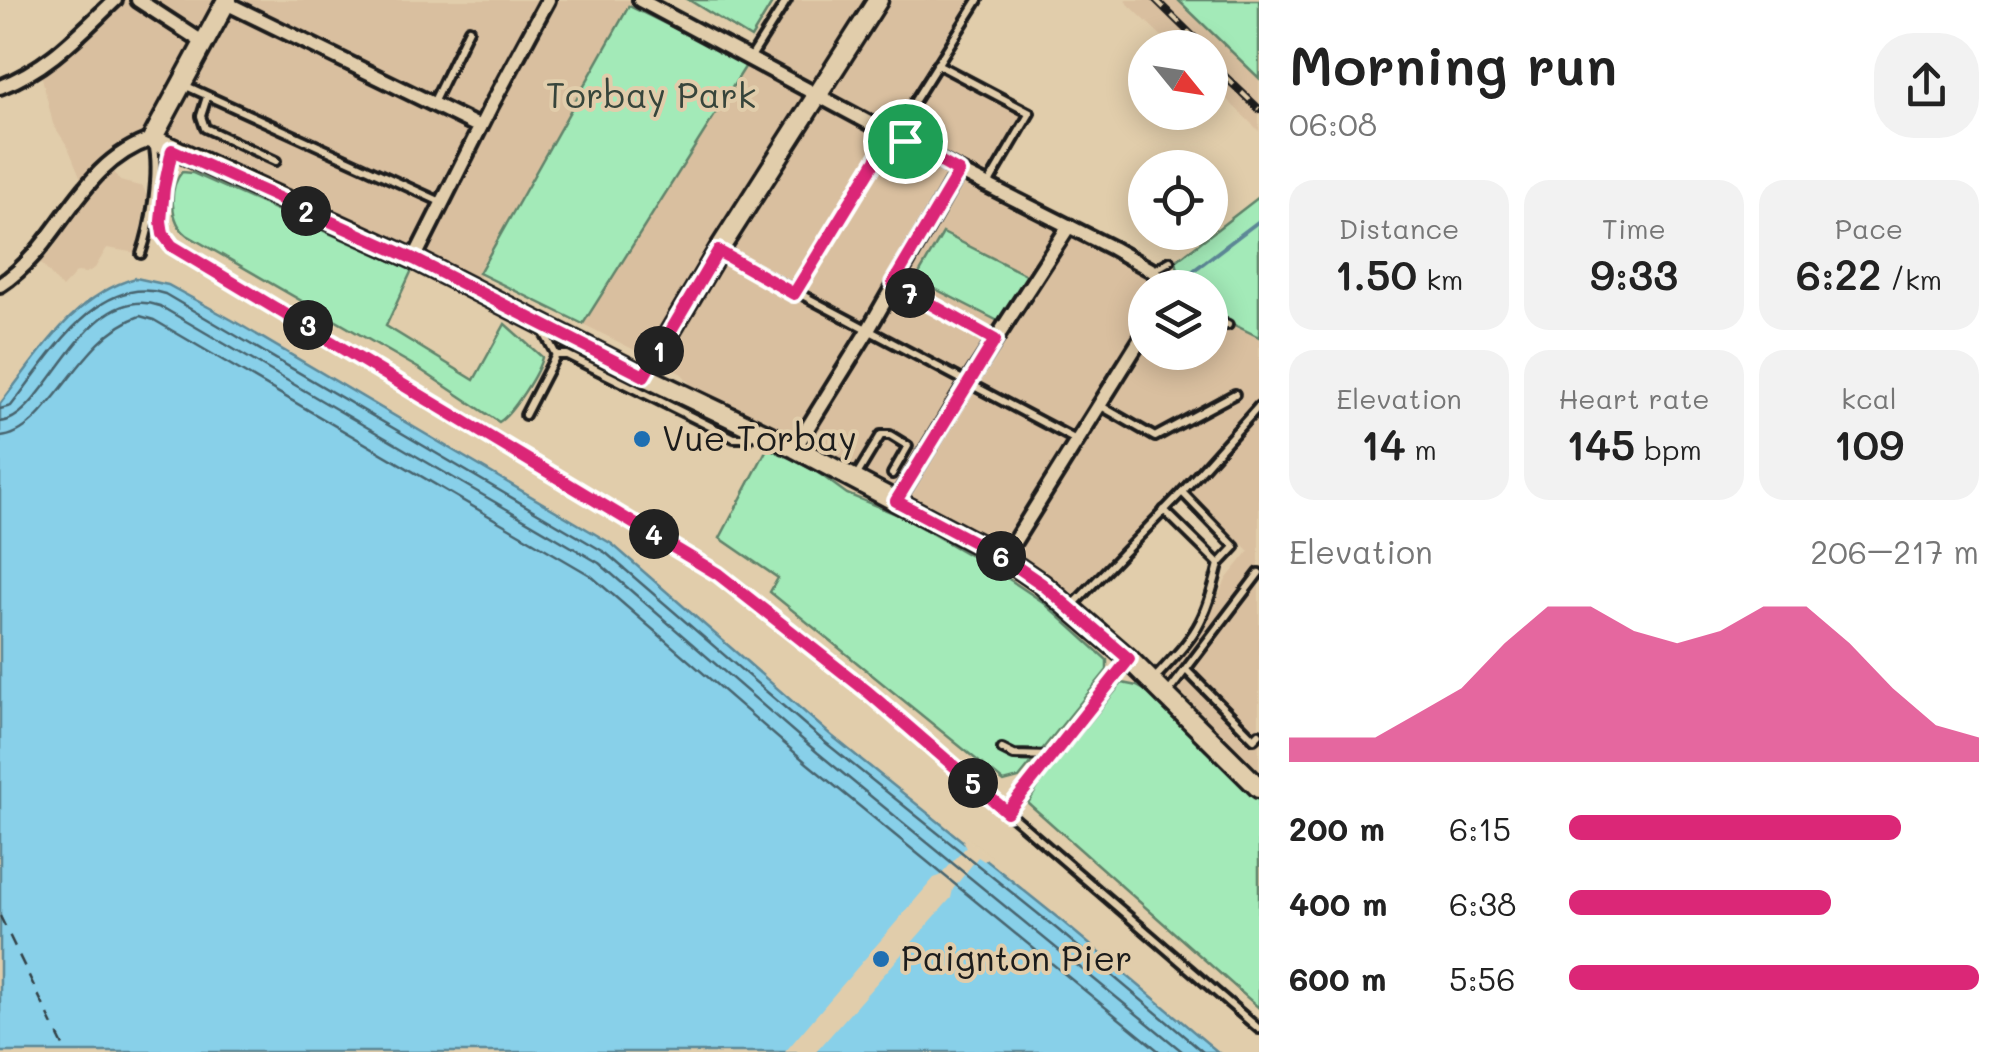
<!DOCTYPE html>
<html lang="en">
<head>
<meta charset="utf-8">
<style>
	body { margin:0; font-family:Mali,sans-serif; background:#f2f2f2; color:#222; height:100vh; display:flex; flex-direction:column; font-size:38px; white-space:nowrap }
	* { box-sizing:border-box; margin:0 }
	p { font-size:32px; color:#767676 }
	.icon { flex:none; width:55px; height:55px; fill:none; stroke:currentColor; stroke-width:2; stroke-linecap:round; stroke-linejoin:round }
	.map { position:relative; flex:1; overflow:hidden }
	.side { display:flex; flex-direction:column; background:#fff; width:750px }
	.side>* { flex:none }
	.needle { width:65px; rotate:120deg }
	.controls { position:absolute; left:1128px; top:30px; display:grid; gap:20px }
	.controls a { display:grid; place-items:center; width:100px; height:100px; border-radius:50%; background:#fff; box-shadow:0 5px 25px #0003; font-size:50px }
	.pin { position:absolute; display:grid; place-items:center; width:85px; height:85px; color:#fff; margin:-42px; border:5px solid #fff; border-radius:50%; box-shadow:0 2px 10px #0007 }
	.km { position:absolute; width:50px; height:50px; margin:-25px; border-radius:50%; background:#222; color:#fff; font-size:28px; line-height:50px; text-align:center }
	.round { display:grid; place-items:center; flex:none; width:105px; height:105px; border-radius:40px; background:#f2f2f2 }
	.head { display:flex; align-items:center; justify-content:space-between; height:170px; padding:0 30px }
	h1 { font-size:55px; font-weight:600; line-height:75px }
	.stats { display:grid; grid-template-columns:repeat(3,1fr); gap:15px; height:170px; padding:10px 30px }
	.stats div { display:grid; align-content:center; border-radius:25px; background:#f2f2f2; text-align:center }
	.stats b { font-size:42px; font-weight:600 }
	.stats small { font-size:28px; font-weight:400 }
	.stats p { font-size:28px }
	.chart { height:280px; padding:20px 30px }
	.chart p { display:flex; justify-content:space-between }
	.chart svg { width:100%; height:180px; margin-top:10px; fill:#db2777; opacity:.7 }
	ul { padding:0 30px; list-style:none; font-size:32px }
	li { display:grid; grid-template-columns:160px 120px 1fr; align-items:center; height:75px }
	li i { height:25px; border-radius:12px; background:#db2777 }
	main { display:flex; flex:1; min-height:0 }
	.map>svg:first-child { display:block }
</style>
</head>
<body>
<main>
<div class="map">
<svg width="1259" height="1052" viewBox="0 0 1259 1052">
	<rect width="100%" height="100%" fill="#e1cdab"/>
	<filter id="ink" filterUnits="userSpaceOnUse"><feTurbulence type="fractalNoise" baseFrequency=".01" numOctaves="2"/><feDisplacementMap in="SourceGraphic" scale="20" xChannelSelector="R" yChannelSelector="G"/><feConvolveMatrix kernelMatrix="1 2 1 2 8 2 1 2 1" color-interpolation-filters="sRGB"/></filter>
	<g filter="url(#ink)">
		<!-- built -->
		<g fill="#d9bf9f">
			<polygon points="115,0 633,0 473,289 152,139 84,186 68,147 53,124 40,69"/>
			<polygon points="787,0 978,0 937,64 1030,113 989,183 1112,248 1167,287 1145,288 1145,352 1210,352 1210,317 1259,337 1259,773 1160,677 1199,634 1227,578 1249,551 1186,490 1070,608 1042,584 754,429 716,397 691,385 682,374 583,324"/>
			<polygon points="1124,0 1178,0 1259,78 1259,131 1210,83 1210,48 1173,47"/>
			<polygon points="113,171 120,181 143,187 147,196 136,253 107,248 95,268 86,273 77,272 62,288 40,262 53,249 80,202 107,172"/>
		</g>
		<!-- green -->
		<g fill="#a3eab8" stroke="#60836a" stroke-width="2.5">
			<polygon points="689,0 774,0 751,38"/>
			<polygon points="1178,0 1259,0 1259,78"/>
			<polygon points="629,6 747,64 583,324 479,273"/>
			<path d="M182 172 193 173 412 270 386 326 474 380 505 324 542 357C539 373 511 415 499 422L418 368 187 235C170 222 168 188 182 172Z"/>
			<polygon points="1259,197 1259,337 1210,313 1210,288 1182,287 1176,261"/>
			<polygon points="943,233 1030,277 1000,322 916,279"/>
			<polygon points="768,447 817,472 847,494 901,516 997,571 1043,602 1107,660 1107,670 1019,778 1004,782 770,592 778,578 720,538"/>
			<polygon points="1122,683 1137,686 1155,696 1259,799 1259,1008 1028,803 1044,777"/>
		</g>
		<!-- water -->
		<path fill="#88d0e9" stroke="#5d8897" stroke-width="2.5" d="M136 278 168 285 232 320 612 544 832 736 1063 922 1218 1052H0V404C38 356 73 295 136 278Z"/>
		<!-- pier -->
		<polygon fill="#e1cdab" points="965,836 991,857 984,861 978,857 953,889 951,898 816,1052 785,1052 934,878 940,876 966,847 963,842"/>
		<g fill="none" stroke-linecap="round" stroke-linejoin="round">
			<!-- shore -->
			<g stroke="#47646e" stroke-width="2.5">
				<path d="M0 409 11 406C47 361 97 272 165 294L606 553 826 743 1057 929 1203 1052"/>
				<path d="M0 422C47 419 83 280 160 306L599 563 818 753 1183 1052"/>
				<path d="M0 437C48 435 79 336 140 316L154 320 590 575 808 764 1160 1052"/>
			</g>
			<!-- stream -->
			<polyline stroke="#5d8897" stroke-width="4" points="1185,277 1259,221"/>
			<!-- ferry -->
			<polyline stroke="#324045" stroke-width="2.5" stroke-dasharray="12 10" stroke-linecap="butt" points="0,916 66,1052"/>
			<!-- lane casing -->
			<g stroke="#1c1c1c" stroke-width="14">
				<g id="lane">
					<polyline points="751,57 787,0"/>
					<polyline points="937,64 1030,113 989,183"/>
					<polyline points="184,85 441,202"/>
					<polyline points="207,97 201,116 205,128 276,161"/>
					<polyline points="433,103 469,29"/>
					<path d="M172 151C164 179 151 221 172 246L718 574 868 692 1259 1029"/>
					<polyline points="719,251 1076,440"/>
					<path d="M141 254C151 226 160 172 153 143"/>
					<polyline points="1154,270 1170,261"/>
					<polyline points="896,285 994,340"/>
					<polyline points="794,293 978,0"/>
					<polyline points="1210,317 1228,325"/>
					<polyline points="541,327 556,355 567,355 734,438 749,438 753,431"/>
					<polyline points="1101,406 1155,437 1235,394"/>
					<polyline points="525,415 556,355"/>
					<polyline points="855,478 881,435 890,435 908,446 892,474"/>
					<polyline points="1164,510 1219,564 1235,547 1182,492"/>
					<polyline points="1072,606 1182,492 1259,406"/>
					<polyline points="1187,671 1254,739 1259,734"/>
					<path d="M1153 680C1197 633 1204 626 1219 564"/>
					<polyline points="1167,694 1259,573"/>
					<polyline points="1002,749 1014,755 1052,756"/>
					<polyline points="1007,812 1128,661"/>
				</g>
			</g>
			<!-- street casing -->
			<g stroke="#1c1c1c" stroke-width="20">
				<g id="street">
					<polyline points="138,0 204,43"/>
					<polyline points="640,0 959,171 1112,248 1153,271 1167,288"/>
					<polyline points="226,3 480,127"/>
					<path d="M0 87C49 68 78 35 115 0"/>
					<polyline points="414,259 491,106 548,0"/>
					<path d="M0 285C61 245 78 163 152 139"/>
					<polyline points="795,448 867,332 959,171"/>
					<polyline points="896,501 968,382 1069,226"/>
					<polyline points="1004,558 1145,332"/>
				</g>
			</g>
			<!-- secondary casing -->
			<g stroke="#1c1c1c" stroke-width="25">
				<g id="secondary">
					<polyline points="227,0 152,139 416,260 644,376 795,448 1004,558 1042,584 1129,659 1259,788"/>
					<polyline points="644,376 718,251 878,0"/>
				</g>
			</g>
			<!-- lane -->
			<use href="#lane" stroke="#e1cdab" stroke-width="6"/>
			<!-- street -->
			<use href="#street" stroke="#e1cdab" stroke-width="12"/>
			<!-- secondary -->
			<use href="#secondary" stroke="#e1cdab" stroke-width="18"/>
			<!-- rail casing -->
			<g stroke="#1c1c1c" stroke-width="8">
				<g id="rail">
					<polyline points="1156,0 1205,48"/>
					<polyline points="1210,62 1259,109"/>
				</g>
			</g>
			<!-- rail -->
			<use href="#rail" stroke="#e1cdab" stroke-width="4" stroke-dasharray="11" stroke-linecap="butt"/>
		</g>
	</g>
	<g fill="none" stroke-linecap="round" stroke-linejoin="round" filter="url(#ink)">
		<!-- route casing -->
		<g stroke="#fff" stroke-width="20">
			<polygon id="route" points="892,134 959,172 893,283 995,340 896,501 1004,558 1042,584 1129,659 1007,812 868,692 718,574 172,246 163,234 161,221 164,188 172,150 414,259 644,376 718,251 794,294"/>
		</g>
		<!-- route -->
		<use href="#route" stroke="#db2777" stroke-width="12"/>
	</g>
	<!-- markers -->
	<g fill="#1f6fb2" stroke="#e1cdab" stroke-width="4">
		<circle cx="642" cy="439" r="10"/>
		<circle cx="881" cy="959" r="10"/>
	</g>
	<g text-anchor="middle" stroke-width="8" stroke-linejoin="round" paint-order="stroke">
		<!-- park labels -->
		<g font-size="35" fill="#37453b" stroke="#e1cdab">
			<text x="651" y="108">Torbay Park</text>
		</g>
		<!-- poi labels -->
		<g font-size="35" fill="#1c1c1c" stroke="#e1cdab" text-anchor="start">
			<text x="662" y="451">Vue Torbay</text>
			<text x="901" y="971">Paignton Pier</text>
		</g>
	</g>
</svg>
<div class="controls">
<a><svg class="needle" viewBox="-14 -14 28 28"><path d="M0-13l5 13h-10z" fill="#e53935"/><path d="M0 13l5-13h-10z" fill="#767676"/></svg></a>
<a><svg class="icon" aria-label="locate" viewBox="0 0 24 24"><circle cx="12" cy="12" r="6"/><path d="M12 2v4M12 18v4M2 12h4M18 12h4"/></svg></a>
<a><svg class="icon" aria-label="layers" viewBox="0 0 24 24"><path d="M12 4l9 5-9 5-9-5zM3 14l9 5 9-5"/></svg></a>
</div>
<div class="pin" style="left:905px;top:141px;background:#1e9e55"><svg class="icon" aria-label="arrive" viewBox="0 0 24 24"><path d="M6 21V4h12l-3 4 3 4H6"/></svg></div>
<b class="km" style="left:659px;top:351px">1</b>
<b class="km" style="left:306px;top:211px">2</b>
<b class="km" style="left:308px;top:325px">3</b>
<b class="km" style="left:654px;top:534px">4</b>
<b class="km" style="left:973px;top:783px">5</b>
<b class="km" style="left:1001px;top:556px">6</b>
<b class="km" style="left:910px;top:293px">7</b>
</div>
<section class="side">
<div class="head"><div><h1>Morning run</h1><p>06:08</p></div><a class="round"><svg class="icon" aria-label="share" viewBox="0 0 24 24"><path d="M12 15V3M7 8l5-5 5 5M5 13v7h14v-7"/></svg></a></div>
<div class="stats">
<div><p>Distance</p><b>1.50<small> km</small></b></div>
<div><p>Time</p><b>9:33</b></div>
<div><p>Pace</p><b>6:22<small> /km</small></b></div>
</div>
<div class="stats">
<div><p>Elevation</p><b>14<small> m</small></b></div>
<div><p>Heart rate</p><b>145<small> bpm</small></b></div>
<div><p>kcal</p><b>109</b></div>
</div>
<div class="chart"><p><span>Elevation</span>206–217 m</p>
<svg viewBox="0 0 160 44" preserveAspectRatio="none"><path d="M0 44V38L10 38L20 38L30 32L40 26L50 15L60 6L70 6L80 12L90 15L100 12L110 6L120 6L130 15L140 26L150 35L160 38V44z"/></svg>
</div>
<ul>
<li><b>200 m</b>6:15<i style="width:81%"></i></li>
<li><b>400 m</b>6:38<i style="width:64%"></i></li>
<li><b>600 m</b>5:56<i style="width:100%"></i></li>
</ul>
</section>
</main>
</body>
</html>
